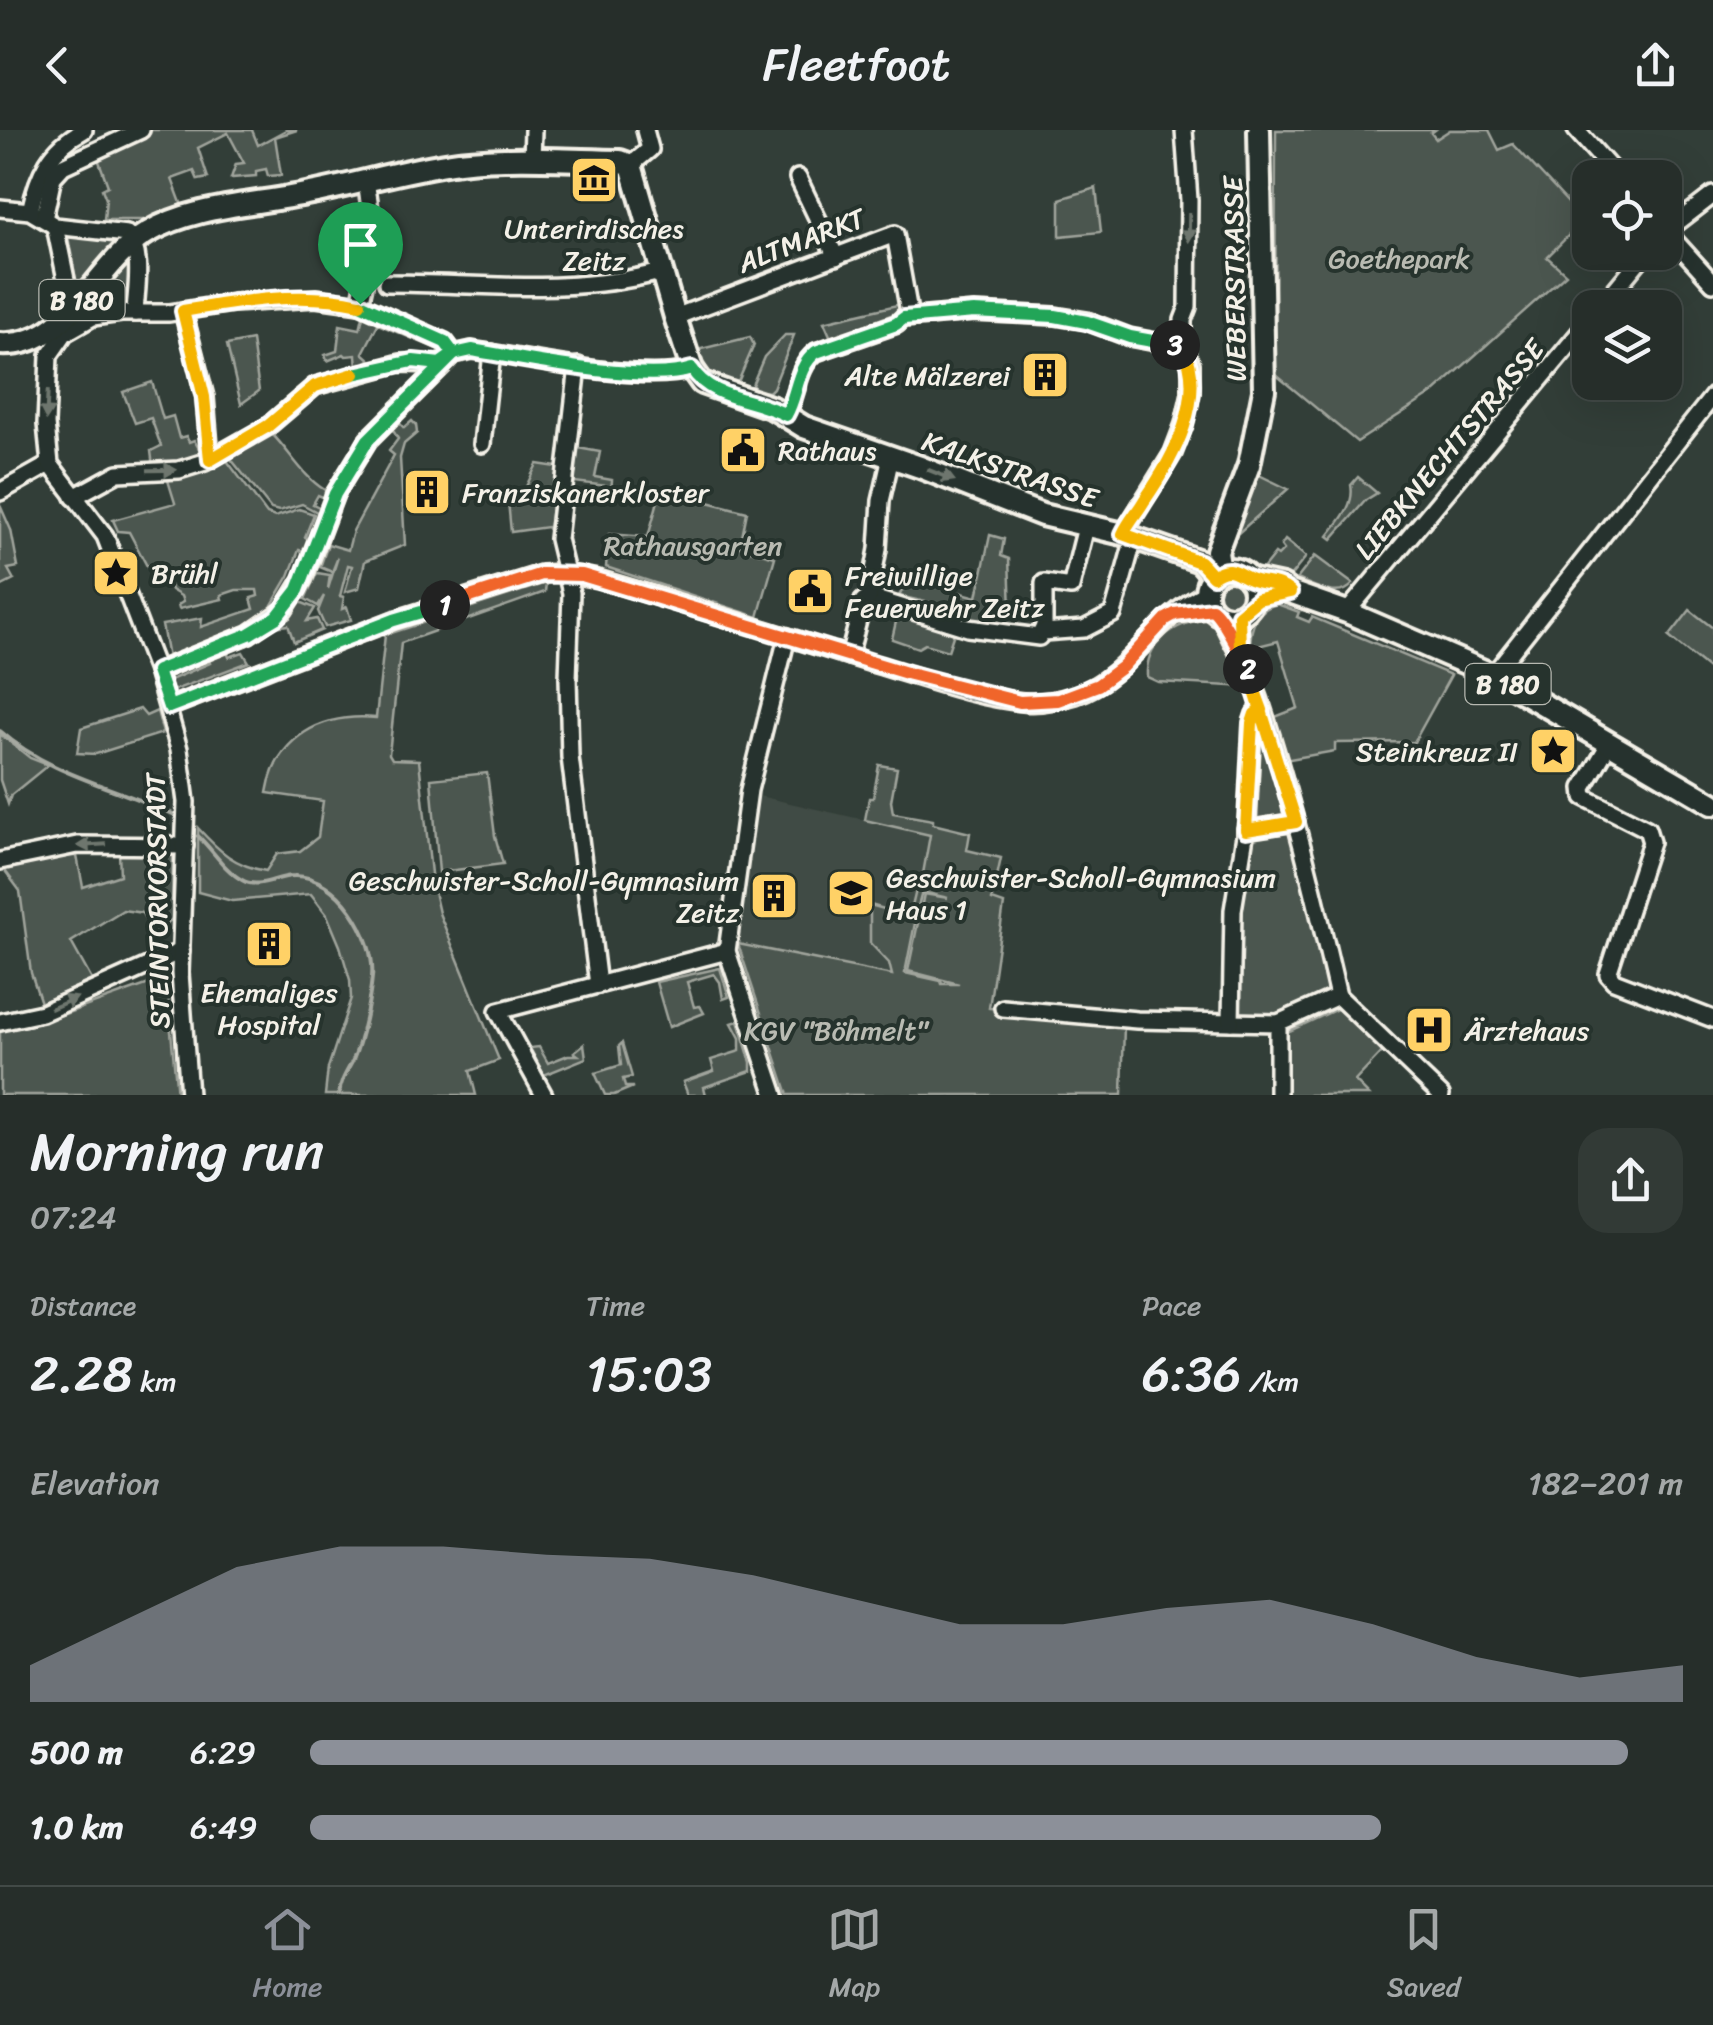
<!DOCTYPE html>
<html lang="en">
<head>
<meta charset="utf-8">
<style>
	body { margin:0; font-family:Sriracha,sans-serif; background:#323a36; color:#f1f3f6; height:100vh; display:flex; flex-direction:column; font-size:38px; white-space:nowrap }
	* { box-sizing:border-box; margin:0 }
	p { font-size:32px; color:#a4a8a8 }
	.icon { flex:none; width:55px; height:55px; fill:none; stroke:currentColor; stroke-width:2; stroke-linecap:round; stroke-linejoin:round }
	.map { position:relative; height:965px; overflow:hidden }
	.side { display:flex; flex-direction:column; background:#262e2a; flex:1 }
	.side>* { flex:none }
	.controls { position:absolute; left:1572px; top:30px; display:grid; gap:20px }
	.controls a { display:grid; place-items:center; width:110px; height:110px; border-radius:20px; background:#262e2a; box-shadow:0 10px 40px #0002,0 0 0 2px #424a47; font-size:50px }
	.pin { position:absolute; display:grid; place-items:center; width:85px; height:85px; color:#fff; margin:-102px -42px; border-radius:50% 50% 50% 0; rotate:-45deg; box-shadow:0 0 10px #0007 }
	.pin .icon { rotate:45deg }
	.km { position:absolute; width:50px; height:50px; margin:-25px; border-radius:50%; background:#222; color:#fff; font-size:28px; line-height:50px; text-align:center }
	.round { display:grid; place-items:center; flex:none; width:105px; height:105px; border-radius:30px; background:#323a36 }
	.summary { display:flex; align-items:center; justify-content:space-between; height:170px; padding:0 30px }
	h1 { font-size:55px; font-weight:600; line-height:75px }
	.stats { display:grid; grid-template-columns:repeat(3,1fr); gap:15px; height:170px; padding:10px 30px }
	.stats div { display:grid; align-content:center }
	.stats b { font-size:50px; font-weight:600 }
	.stats small { font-size:28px; font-weight:400 }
	.stats p { font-size:28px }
	.chart { height:280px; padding:20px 30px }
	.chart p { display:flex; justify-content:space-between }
	.chart svg { width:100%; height:180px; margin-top:10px; fill:#8c9099; opacity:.7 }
	ul { padding:0 30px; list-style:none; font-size:32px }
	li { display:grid; grid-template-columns:160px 120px 1fr; align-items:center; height:75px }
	li i { height:25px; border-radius:12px; background:#8c9099 }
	header { display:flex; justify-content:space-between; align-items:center; height:130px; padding:0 30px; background:#262e2a; font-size:45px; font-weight:600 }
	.tab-bar { display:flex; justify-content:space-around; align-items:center; height:140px; border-top:2px solid #424a47; background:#262e2a; font-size:28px; color:#a4a8a8 }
	.tab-bar a { display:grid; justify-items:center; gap:5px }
	.tab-bar .active { color:#8c9099 }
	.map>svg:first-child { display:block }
</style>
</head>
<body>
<header><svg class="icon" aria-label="back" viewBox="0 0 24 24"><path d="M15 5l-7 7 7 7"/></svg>Fleetfoot<svg class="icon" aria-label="share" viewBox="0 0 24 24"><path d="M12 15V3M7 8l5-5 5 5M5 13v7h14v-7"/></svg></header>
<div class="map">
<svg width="1713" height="965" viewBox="0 0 1713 965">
	<rect width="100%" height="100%" fill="#323e38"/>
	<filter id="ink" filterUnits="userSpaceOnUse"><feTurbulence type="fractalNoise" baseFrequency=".01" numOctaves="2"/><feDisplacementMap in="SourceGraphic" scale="20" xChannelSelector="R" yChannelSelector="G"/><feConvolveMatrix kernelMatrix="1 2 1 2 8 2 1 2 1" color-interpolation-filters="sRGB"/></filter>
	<g filter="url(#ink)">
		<!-- built -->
		<polygon fill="#404b44" points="759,666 931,705 921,756 1004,774 989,867 738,814"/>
		<!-- green -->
		<g fill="#4c564f" stroke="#a0a49c" stroke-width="2.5">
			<polygon points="146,0 252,0 258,15 286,0 297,0 275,7 281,45 268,46 266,39 256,41 256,46 231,48 236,34 244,33 228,3 198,18 208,48 198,50 194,41 172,49 184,81 153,90 104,90 106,69 102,59 108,56 96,23"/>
			<polygon points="1276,0 1435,0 1431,3 1436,9 1450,0 1489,0 1499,20 1513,14 1584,90 1547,127 1566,144 1433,263 1357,312 1275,244"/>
			<polygon points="1096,58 1101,102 1060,106 1060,69"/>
			<polygon points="68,107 113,108 116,113 78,160"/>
			<polygon points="129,134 129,158 126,160 129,177 90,182 88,179"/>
			<polygon points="901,174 896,183 831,208 824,192"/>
			<polygon points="364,182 436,216 440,219 439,225 437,219 378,194 363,223 372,231 357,238 356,225 346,226 344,224 327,231 325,225 337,221 340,195 360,199"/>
			<polygon points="785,205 794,205 773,258 769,262 756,260 752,255 764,227"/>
			<path d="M750 207 754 215 738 252C716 254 708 242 699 224L701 219Z"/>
			<polygon points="252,210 259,261 241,274 227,215"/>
			<polygon points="152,252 163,289 173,286 179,308 186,306 189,312 194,310 203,326 153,337 151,321 161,316 151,288 135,293 123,262"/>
			<polygon points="396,289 404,298 412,291 416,295 417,303 404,314 400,328 405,415 365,431 359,458 345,462 352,436 348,435 340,466 344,467 342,479 347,477 351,490 325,497 318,481 324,466 318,476 305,469 317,443 330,445 328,459 338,427 332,442 320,437 328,414 348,420 353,401 394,325 389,321 398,309 390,295"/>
			<path d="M272 304C290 322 303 347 325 360V368L318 365 313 374 321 378 319 383 302 374 279 381 271 379 231 329Z"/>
			<polygon points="578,318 600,322 595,347 612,350 611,361 608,363 608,356 574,352"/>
			<polygon points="225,328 267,384 275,387 299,379 314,384 305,407 313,411 308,422 299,420 289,446 272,475 279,480 197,521 168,528 162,495 202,488 201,497 254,479 251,468 258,466 257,460 236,460 221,465 222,469 179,479 178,475 183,472 181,466 171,460 163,432 147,436 129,402 118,401 113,390 175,373 167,347"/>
			<polygon points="537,334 557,337 549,400 547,397 511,402 508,371 520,369"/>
			<polygon points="1255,343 1288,359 1235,406 1235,395"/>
			<path d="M1358 347 1377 363 1366 370 1332 409 1328 406C1340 390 1355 375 1351 355Z"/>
			<polygon points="661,360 747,382 740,417 775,427 758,487 606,437 609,404 648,407"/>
			<polygon points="0,375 11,400 18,437 8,439 14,450 0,457"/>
			<polygon points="990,405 1004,409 1001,426 1009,429 1011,480 996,481 993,497 950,488 952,478 899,466 909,449 977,467"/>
			<polygon points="1285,410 1306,427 1289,448 1263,439 1275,424 1278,426 1284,420 1281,416"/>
			<path d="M1315 426 1353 454C1339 471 1315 456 1297 449Z"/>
			<circle cx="1230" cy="462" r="16"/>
			<path d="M546 453 545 462 401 513 389 624 392 629 419 630 432 753 439 783 499 930 470 941 476 965H325L328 938 351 868 350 850 340 816 327 785 311 764 232 771 198 762V698C219 721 235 736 266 741L277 724 300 721 318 707 323 671 267 663C276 606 323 583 376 588L385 505Z"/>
			<polygon points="300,472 315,478 307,491 317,489 322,500 294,512 288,495 280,496"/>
			<path d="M1277 474 1299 482 1297 487 1309 492 1312 487 1451 545 1414 612 1335 613V621L1284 630 1270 589 1298 578 1278 511 1250 518C1250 498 1255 479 1277 474Z"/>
			<polygon points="1690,480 1713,498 1713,531 1707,538 1669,507"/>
			<polygon points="898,483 955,500 948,521 925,514 918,518 892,509"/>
			<path d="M1208 489 1214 494 1247 557 1158 552 1147 547C1145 511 1176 492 1208 489Z"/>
			<polygon points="225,517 229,527 243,522 249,532 172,561 168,551 210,533 207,524"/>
			<polygon points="140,579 146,586 157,581 163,603 96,624 77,623 81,598"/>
			<polygon points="1259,589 1288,689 1250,695"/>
			<polygon points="0,604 30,628 48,635 11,665 8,674 0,650"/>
			<polygon points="879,635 897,638 891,671 893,683 933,690 933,694 970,703 967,720 1001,728 992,770 1004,774 989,878 1124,895 1122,965 788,965 738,814 892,845 889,833 870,813 870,775 916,788 905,843 941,851 942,854 959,854 908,841 924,764 948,768 922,762 917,780 905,778 912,777 917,756 921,755 930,705 865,690 869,668 873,668"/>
			<polygon points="487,643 495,706 503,734 439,742 431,649"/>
			<polygon points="1291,697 1331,862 1283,887 1239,886 1239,781 1247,703"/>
			<polygon points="119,722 173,726 172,789 155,804 142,783 123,780 71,812 92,850 41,873 31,843 20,761 3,738 35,726 77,726 83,757 120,745"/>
			<polygon points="720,838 729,867 723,869 720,852 714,844 687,852 694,877 700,876 704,883 669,897 656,852"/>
			<polygon points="166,848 177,965 0,965 0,901 42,892"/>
			<polygon points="1339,878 1385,919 1355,951 1369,965 1284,965 1285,903"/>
			<polygon points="738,891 751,932 751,941 704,957 706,965 688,965 683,952 714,941 711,930 740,921 740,908 732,893"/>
			<polygon points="622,913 632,947 623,949 625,957 633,957 614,965 605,965 595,943 621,935 619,916"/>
			<polygon points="584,914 586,928 544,945 530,918 539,917 548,933 568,925 578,925 574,922"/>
		</g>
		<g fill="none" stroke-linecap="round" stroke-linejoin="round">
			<!-- stream -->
			<g stroke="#a6a9a1" stroke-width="4">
				<path d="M0 601C51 646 117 657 177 686"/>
				<path d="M198 706C212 719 225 741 242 750 259 760 276 746 294 746 338 745 376 807 372 847 370 869 362 909 353 930 347 942 340 951 339 965"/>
			</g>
			<!-- minor casing -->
			<g stroke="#f4f1e8" stroke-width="22">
				<g id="minor">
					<polyline points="1576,0 1619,48"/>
					<polyline points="532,30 533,0"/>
					<polyline points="631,35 650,19 645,0"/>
					<polyline points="798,48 836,127"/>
					<path d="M0 78 30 81 55 96 127 104C144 123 136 159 135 183"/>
					<path d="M30 81C38 44 50 18 84 0"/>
					<polyline points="44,89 53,47 63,36 141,0"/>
					<polyline points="55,96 69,164 78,175"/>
					<polyline points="1665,100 1713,153"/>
					<polyline points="1665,102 1713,65"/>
					<path d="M387 153C479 153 570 166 660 142"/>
					<path d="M360 174C369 136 375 87 365 49"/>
					<polyline points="1600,178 1646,122"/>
					<polyline points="183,181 205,267 210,329"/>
					<path d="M675 187 895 104 909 182 897 194 816 222C796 238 798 264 786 285"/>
					<polyline points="904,188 974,182 1055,186 1087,191 1129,207 1183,217"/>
					<polyline points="578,236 558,409 571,463 568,548 570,627 598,855"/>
					<polyline points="482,314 492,223"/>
					<polyline points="0,362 50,334"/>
					<polyline points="74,367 118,343 179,340 205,332 267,297 315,256 400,233 441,234"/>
					<polyline points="1123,404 1173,323 1184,294 1191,263 1191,234 1183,217 1183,190 1188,177 1189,70 1184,0"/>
					<polyline points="869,467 968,498 1039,507 1044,496 1044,453 1071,457 1086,397"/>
					<polyline points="1347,482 1590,190"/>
					<polyline points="1175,484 1212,479"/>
					<path d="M1220 485C1232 514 1248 537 1259 568 1291 665 1315 766 1338 866"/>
					<polyline points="1239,485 1240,520"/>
					<polyline points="1043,502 1084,499 1113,484 1134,408"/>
					<polyline points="849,526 863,471 869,467 878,419 881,371 891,327"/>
					<path d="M157 541 249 504 284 480 303 449 335 364 368 310 454 224 472 220C524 228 645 254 692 239"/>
					<polyline points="1493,545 1713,266"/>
					<path d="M169 577 394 490 541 444 565 443 598 449C691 476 783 506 875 534 923 548 974 567 1023 572 1041 574 1059 570 1076 565 1132 545 1151 489 1206 463"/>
					<polyline points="1609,614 1583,658 1584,667 1647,699 1651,712 1608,844 1614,851 1713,889"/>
					<polyline points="1246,700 1296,692"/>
					<polyline points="0,731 77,715 185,716"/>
					<polyline points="1338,866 1441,965"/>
					<polyline points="1003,878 1137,890 1278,893 1338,866"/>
					<polyline points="0,892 42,883 181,821"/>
					<polyline points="1231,892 1233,780 1247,693 1252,593 1255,584 1262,580"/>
					<polyline points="189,965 180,843 186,672 179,619 157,541 105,406 50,334 46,294 49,226 65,203 93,187 121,183 169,183 233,173 316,168 360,174 445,212 454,224"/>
					<polyline points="544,965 498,881 727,821"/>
					<polyline points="775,965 727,821 749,660 787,507"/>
					<polyline points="1278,965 1278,893"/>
				</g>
			</g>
			<!-- major casing -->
			<g stroke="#f4f1e8" stroke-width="28">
				<g id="major">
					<path d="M0 214C71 218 93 135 147 103 191 77 246 75 295 66 350 57 403 39 459 32 512 26 567 30 620 31L631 35 675 187 692 239 702 253 773 278 804 297 920 337 1042 385 1123 404 1200 431 1213 446"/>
					<circle cx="1230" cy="463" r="24"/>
					<polyline points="1220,441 1217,421 1249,335 1264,260 1259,0"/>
					<polyline points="1249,449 1282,456 1290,462 1347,482 1493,545 1713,674"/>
				</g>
			</g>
			<!-- minor -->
			<use href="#minor" stroke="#26332d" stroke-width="15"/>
			<!-- major -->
			<use href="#major" stroke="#26332d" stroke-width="20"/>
		</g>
		<!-- one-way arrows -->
		<defs><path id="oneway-solid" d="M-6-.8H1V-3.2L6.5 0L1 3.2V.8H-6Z" transform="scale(2.5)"/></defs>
		<g fill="#6e766e">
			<use href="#oneway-solid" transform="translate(1189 97) rotate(91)"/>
			<use href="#oneway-solid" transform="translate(47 275) rotate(93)"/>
			<use href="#oneway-solid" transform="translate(162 340) rotate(-1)"/>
			<use href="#oneway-solid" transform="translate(941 345) rotate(22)"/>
			<use href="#oneway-solid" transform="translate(92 715) rotate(177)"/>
			<use href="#oneway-solid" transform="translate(64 873) rotate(-24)"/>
		</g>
	</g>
	<g fill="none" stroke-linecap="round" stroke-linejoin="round" filter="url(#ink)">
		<!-- split-1 casing -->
		<g stroke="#fff" stroke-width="20">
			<polyline id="split-1" points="360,174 445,212 454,224 368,310 335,364 298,460 277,487 249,504 157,541 169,577 394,490 445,475"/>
		</g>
		<!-- split-2 casing -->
		<g stroke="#fff" stroke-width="20">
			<path id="split-2" d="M445 475 542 444 582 445 910 544 1020 572 1058 570 1098 555 1122 537 1166 489 1175 484 1212 479C1222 486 1242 526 1248 539"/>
		</g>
		<!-- split-3 casing -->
		<g stroke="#fff" stroke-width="20">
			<path id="split-3" d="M1175 215 1183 217C1208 267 1173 329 1144 371 1137 383 1129 391 1123 404L1200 432 1213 446C1230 434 1235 443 1250 449 1264 455 1277 451 1290 462L1258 469 1239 485 1240 520 1262 580 1255 584 1252 593 1246 700 1296 692 1248 539"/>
		</g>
		<!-- split-4 casing -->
		<g stroke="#fff" stroke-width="20">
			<path id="split-4" d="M354 244 413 231 440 234 454 224 472 220C524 229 645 254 692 239 710 269 756 269 786 285 798 264 796 238 816 222L896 194 904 188 974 182 1055 186 1087 192 1130 207 1175 215"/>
		</g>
		<!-- split-5 casing -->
		<g stroke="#fff" stroke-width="20">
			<path id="split-5" d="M354 244 315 256 268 296 210 330 204 267 183 181C240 171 303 161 360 174"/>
		</g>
		<!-- split-1 -->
		<use href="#split-1" stroke="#22a559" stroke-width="12"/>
		<!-- split-2 -->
		<use href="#split-2" stroke="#f0652b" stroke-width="12"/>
		<!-- split-3 -->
		<use href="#split-3" stroke="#f5b400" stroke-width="12"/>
		<!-- split-4 -->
		<use href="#split-4" stroke="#22a559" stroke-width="12"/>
		<!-- split-5 -->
		<use href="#split-5" stroke="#f5b400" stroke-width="12"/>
	</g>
	<!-- icons -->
	<defs>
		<g id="museum-square" transform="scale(2.5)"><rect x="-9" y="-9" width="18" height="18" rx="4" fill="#ffd166" stroke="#26332d"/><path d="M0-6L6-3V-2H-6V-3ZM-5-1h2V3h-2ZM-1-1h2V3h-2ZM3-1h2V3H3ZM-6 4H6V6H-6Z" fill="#111"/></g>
		<g id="building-square" transform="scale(2.5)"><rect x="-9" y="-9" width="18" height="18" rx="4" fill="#ffd166" stroke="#26332d"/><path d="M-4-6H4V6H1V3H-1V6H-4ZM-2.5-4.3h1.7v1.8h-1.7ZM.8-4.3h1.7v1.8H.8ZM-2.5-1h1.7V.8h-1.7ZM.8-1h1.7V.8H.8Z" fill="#111"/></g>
		<g id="civic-square" transform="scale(2.5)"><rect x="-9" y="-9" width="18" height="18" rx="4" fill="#ffd166" stroke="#26332d"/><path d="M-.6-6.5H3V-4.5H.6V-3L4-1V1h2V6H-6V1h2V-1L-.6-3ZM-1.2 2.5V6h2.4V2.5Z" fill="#111"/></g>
		<g id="sight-square" transform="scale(2.5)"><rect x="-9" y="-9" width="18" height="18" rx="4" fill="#ffd166" stroke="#26332d"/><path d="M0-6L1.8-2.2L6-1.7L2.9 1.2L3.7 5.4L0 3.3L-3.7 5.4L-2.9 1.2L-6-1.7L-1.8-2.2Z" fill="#111"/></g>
		<g id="school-square" transform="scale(2.5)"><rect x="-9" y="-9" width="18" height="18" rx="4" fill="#ffd166" stroke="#26332d"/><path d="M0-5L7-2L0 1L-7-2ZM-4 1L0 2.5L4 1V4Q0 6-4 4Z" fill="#111"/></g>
		<g id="hospital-square" transform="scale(2.5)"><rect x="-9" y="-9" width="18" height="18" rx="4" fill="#ffd166" stroke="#26332d"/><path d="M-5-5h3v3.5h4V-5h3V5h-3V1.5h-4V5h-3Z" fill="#111"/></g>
	</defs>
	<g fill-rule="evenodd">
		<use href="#museum-square" x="594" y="50"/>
		<use href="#building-square" x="1045" y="245"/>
		<use href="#civic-square" x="743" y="320"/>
		<use href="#building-square" x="427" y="362"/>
		<use href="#sight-square" x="116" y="443"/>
		<use href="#civic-square" x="810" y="461"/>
		<use href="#sight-square" x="1553" y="621"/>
		<use href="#school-square" x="851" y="763"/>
		<use href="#building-square" x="774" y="766"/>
		<use href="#building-square" x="269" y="814"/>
		<use href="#hospital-square" x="1429" y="900"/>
	</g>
	<g text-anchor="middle" stroke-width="8" stroke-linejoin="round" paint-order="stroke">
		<!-- shield labels -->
		<g fill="#26332d" stroke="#b6b8b0" stroke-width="2.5">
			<rect x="39.5" y="150" width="85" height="40" rx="8"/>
			<rect x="1465.5" y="534" width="85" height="40" rx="8"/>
		</g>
		<g font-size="25" font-weight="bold" fill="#f4f1e8">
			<text x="82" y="179">B 180</text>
			<text x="1508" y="563">B 180</text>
		</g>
		<!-- poi labels -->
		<g font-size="28" fill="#f4f1e8" stroke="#26332d" text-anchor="start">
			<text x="594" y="108" text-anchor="middle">Unterirdisches<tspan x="594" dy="32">Zeitz</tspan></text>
			<text x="1010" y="255" text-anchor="end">Alte Mälzerei</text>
			<text x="778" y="330">Rathaus</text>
			<text x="462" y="372">Franziskanerkloster</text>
			<text x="151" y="453">Brühl</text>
			<text x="845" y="455">Freiwillige<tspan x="845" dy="32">Feuerwehr Zeitz</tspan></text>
			<text x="1518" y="631" text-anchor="end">Steinkreuz II</text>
			<text x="886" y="757">Geschwister-Scholl-Gymnasium<tspan x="886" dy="32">Haus 1</tspan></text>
			<text x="739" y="760" text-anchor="end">Geschwister-Scholl-Gymnasium<tspan x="739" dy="32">Zeitz</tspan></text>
			<text x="269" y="872" text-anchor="middle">Ehemaliges<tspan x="269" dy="32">Hospital</tspan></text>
			<text x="1464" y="910">Ärztehaus</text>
		</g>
		<!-- street labels -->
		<g font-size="28" fill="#f4f1e8" stroke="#26332d">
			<text transform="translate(801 110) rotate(-21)" y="10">ALTMARKT</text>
			<text transform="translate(1234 149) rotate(-91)" y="10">WEBERSTRASSE</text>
			<text transform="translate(1449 319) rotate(-50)" y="10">LIEBKNECHTSTRASSE</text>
			<text transform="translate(1010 339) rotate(19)" y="10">KALKSTRASSE</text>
			<text transform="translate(157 771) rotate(-91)" y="10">STEINTORVORSTADT</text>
		</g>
		<!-- park labels -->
		<g font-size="28" fill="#b9bbb2" stroke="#26332d">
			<text x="1399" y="138">Goethepark</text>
			<text x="693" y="425">Rathausgarten</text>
			<text x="836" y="910">KGV "Böhmelt"</text>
		</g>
	</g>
</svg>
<div class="controls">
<a><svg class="icon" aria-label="locate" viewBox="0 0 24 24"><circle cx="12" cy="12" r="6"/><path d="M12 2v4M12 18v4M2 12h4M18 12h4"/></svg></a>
<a><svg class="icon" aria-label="layers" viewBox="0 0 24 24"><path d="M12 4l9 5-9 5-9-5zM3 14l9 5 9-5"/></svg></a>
</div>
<div class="pin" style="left:360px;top:174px;background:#1e9e55"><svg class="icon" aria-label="arrive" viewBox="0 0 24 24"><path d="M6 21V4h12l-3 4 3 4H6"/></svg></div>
<b class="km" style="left:445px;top:475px">1</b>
<b class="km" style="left:1248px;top:539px">2</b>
<b class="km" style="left:1175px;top:215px">3</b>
</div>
<section class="side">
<div class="summary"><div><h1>Morning run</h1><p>07:24</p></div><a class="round"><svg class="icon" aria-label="share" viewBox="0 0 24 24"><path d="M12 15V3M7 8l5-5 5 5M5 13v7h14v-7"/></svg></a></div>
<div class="stats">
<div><p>Distance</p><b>2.28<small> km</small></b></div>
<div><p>Time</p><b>15:03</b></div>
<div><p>Pace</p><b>6:36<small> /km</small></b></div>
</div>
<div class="chart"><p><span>Elevation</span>182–201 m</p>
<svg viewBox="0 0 160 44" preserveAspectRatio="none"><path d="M0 44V35L10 23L20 11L30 6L40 6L50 8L60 9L70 13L80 19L90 25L100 25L110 21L120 19L130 25L140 33L150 38L160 35V44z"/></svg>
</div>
<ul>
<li><b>500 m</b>6:29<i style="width:96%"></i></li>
<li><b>1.0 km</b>6:49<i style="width:78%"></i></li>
</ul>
</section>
<nav class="tab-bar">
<a class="active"><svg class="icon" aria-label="home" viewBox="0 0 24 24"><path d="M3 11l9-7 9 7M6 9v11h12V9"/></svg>Home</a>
<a><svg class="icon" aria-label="map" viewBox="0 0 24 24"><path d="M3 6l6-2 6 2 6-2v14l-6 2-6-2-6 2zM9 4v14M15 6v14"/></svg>Map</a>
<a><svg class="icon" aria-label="saved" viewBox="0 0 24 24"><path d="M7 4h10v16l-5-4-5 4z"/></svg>Saved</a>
</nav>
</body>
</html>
